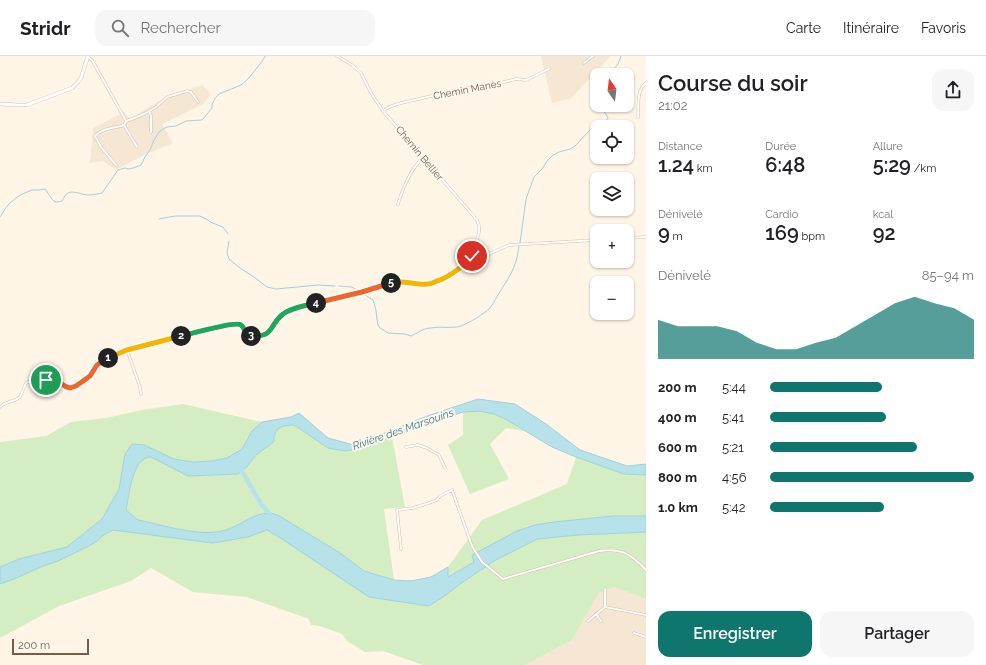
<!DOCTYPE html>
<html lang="fr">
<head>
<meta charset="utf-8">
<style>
	body { margin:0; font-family:Raleway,sans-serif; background:#f6f6f6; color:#202124; height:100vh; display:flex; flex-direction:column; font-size:15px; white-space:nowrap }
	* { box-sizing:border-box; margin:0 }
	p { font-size:13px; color:#757577 }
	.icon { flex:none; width:22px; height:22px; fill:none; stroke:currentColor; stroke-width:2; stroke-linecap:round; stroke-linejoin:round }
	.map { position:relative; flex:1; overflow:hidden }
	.panel { display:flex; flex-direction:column; background:#fff; width:340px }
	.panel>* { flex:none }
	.needle { width:26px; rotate:346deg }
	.fabs { position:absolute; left:590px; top:12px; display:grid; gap:8px }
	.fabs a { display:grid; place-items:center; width:44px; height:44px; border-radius:8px; background:#fff; box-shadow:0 1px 3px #0004; font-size:20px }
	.scale { position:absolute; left:12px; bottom:10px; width:77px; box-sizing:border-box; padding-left:4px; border:2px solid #7a5a48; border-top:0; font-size:11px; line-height:14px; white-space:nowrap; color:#7a5a48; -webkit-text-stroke:3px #fff8ee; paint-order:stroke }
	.pin { position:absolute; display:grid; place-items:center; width:34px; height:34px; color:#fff; margin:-17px; border:2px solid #fff; border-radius:50%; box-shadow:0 1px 4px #0007 }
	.km { position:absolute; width:20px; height:20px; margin:-10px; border-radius:50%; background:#222; color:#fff; font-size:11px; line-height:20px; text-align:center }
	.round { display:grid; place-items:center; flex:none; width:42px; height:42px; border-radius:12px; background:#f6f6f6 }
	.summary { display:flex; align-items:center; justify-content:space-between; height:68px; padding:0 12px }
	h1 { font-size:22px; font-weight:600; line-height:30px }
	.figures { display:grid; grid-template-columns:repeat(3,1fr); gap:6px; height:68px; padding:4px 12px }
	.figures div { display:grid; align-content:center }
	.figures b { font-size:20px; font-weight:600 }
	.figures small { font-size:11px; font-weight:400 }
	.figures p { font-size:11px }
	.chart { height:112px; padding:8px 12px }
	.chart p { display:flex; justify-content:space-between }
	.chart svg { width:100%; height:72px; margin-top:4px; fill:#0f766e; opacity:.7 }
	.button { display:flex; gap:8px; margin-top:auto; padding:8px 12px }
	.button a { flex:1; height:46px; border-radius:12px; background:#0f766e; color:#fff; font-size:16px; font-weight:600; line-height:46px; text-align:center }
	.button a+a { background:#f6f6f6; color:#202124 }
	ul { padding:0 12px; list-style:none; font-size:13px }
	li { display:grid; grid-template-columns:64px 48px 1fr; align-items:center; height:30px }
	li i { height:10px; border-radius:5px; background:#0f766e }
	header { display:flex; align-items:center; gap:24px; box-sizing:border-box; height:56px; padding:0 20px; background:#fff; border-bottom:1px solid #e0e0e0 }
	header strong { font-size:19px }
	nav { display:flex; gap:22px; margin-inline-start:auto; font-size:14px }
	.search { width:280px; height:36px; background:#f6f6f6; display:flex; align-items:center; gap:10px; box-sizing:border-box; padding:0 14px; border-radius:12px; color:#757577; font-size:15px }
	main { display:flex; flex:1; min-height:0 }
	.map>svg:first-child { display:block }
</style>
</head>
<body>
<header>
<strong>Stridr</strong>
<div class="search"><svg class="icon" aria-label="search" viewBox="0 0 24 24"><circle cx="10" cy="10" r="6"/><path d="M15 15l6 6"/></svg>Rechercher</div>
<nav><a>Carte</a><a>Itinéraire</a><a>Favoris</a></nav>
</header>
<main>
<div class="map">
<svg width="646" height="609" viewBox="0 0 646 609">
	<rect width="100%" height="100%" fill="#fef5e6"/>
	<!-- residential -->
	<g fill="#f6e7d4">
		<polygon points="541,0 611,0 570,43 552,47"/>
		<polygon points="202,29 211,38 203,48 162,68 173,87 144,99 116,114 103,105 90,107 93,72 124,56 130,63 166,41"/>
		<polygon points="614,531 646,543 646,609 525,609 572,584 599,537"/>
	</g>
	<!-- green -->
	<g fill="#d4edc3">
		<polygon points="183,348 262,366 252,375 242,393 227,402 212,405 193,406 174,403 144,389 125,398 119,433 102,463 67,491 19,503 0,511 0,386 46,380 71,366 106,362 142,354"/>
		<polygon points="479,355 494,358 507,364 524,375 506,372 490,388 509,423 470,438 448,389 463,379 463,356"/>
		<path d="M287 369H294L320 387 365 392 392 381 405 451 384 453 394 524 364 515 340 497 281 461C277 459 273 457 269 457 254 457 241 469 226 474 202 482 163 469 138 464L126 454C129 440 132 401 151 401L188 420 238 418C247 413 251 404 258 397 264 393 270 390 274 385 273 374 277 372 287 369Z"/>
		<polygon points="576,401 624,418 646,419 646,460 613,460 554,466 535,469 517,475 474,506 448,521 448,511 482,464 567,428"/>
		<polygon points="113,474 213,487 248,481 267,474 279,481 429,550 446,539 460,528 494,505 537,483 578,479 646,476 646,543 614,531 599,537 572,584 525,609 423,609 383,595 365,596 347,585 342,578 320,570 311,569 309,563 247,541 193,536 151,512 131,525 59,550 0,582 0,528 14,523 43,510 58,505 91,489 97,485 105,478"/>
	</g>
	<!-- water -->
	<path fill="#b8e2ea" stroke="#9ed2dc" d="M478 343 515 348 546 368 580 394 627 410 646 408V419L624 418 576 401 552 391 507 364 494 358 479 355 463 356 392 381 365 392 345 395 328 392 294 369C282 369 273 372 274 385 270 390 264 393 258 397 251 404 247 413 238 418L188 420 151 401C132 401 129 440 126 454L138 464C163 469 202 482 226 474 241 469 254 457 269 457 273 457 277 459 281 461L340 497 364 515 394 524 411 525 431 521 448 511V521L474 506 472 499 517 475 535 469 554 466 613 460H646V476L578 479 537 483 494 505 460 528 446 539 429 550 369 541 279 481 267 474 248 481 213 487 113 474 105 478 97 485 91 489 58 505 43 510 14 523 0 528V511L19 503 67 491 102 463 119 433 125 398 132 388 144 389 174 403 193 406 212 405 227 402 242 393 252 375 262 366 291 361 299 357 328 382 354 389 430 359Z"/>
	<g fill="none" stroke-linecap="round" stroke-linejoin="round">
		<!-- stream -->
		<g stroke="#9ed2dc" stroke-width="1">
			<path d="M602 19C614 12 617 14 621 0"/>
			<path d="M0 161 5 153 10 147 20 139 32 134H39L45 133C51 140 52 149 62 145 64 142 65 138 68 137 74 134 82 139 88 139 93 139 97 138 102 137L118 114 125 112 129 113 133 112 141 109 145 101 150 94 154 84 159 76 163 73 167 71 176 70 186 65 202 64 212 52V48L216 41 219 38 241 29 249 22 263 4 265 0"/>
			<polyline points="159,163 175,160 200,160 208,164 210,166 223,171 228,178"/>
			<polyline points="229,185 227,197 229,203 240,212 254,221 267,231 276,233 318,229 335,230"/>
			<polyline points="520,187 526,143 534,121 542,113 547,105 552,100 559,96 570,93 575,90 590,74 606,65 608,62 607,60 604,55 605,49"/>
			<path d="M339 230 352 231 357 234 363 233C364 239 368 241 373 244L376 254 377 264 378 269 380 272 388 277 405 278 411 280C418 277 423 272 431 272 441 270 451 273 461 270 469 267 484 258 490 252 494 247 497 240 501 234 512 217 517 209 519 189"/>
		</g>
		<!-- river -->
		<polyline stroke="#b8e2ea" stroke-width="4.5" points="240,412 261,448 272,461"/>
		<!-- street casing -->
		<g stroke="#d4bead" stroke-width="3">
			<g id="street">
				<path d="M337 0 352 9 361 17 371 37 383 55 477 164C484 177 472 190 472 204"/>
				<path d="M88 1 92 4 126 65 124 69 121 70C112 72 101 73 95 80L101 91 116 109"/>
				<polyline points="584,7 593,0"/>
				<polyline points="149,55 151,60 151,76"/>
				<polyline points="383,55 389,51 401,47 471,31 496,28 516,23 526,24 549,13"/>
				<path d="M638 61C639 50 636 35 646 27"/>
				<polyline points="126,65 132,63 146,57 156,51 167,41 187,35 191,36 198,46"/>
				<polyline points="124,69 137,91"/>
				<path d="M398 148C403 132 410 113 423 102"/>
				<polyline points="627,182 646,181"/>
				<polyline points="127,294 140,331 141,338"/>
				<polyline points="0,351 4,348 17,343 20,341 26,327 31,325 43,325 53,323 59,325 64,331 70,332 76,330 90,320 93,317 96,311 102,305 122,295 214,272 235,268 241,268 244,275 250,279 264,279 269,276 277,264 283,259 290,254 362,236 395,225 422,228 429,228 447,221 470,205 480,202 509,189 597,184"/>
				<polyline points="406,391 418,389 427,392 439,399 445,412"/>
				<path d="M401 493 397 454 413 452 426 448 437 444 440 440 452 434 472 490 482 506 503 523 599 495C622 492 631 498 646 514"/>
				<polyline points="605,533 605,551 646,559"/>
				<polyline points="596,558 601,565"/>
				<polyline points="588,565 605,551"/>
				<polyline points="634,577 646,581"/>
			</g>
		</g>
		<!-- secondary casing -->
		<g stroke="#d7beaa" stroke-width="4">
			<polyline id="secondary" points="0,48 18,49 27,49 35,46 72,32 78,26 81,22 88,0"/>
		</g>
		<!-- street -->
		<use href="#street" stroke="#fff" stroke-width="2"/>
		<!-- secondary -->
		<use href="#secondary" stroke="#fff" stroke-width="3"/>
	</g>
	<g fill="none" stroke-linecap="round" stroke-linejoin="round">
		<!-- split-1 casing -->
		<g stroke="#fff" stroke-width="8">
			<path id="split-1" d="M46 324C60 320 59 330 70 332L76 330 90 320 97 309 108 302"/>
		</g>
		<!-- split-2 casing -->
		<g stroke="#fff" stroke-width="8">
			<polyline id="split-2" points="108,302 127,294 181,280"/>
		</g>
		<!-- split-3 casing -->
		<g stroke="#fff" stroke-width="8">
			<path id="split-3" d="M181 280C190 278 236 265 241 269 246 272 242 277 251 280"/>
		</g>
		<!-- split-4 casing -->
		<g stroke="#fff" stroke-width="8">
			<path id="split-4" d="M251 280C275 281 268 270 283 258 293 251 305 250 316 247"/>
		</g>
		<!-- split-5 casing -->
		<g stroke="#fff" stroke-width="8">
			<polyline id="split-5" points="316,247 362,236 391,227"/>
		</g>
		<!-- split-6 casing -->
		<g stroke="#fff" stroke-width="8">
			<path id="split-6" d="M391 227C403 223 416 230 428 228 431 228 434 226 437 225 451 221 460 210 472 204V200"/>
		</g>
		<!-- split-1 -->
		<use href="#split-1" stroke="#f0652b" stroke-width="5"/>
		<!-- split-2 -->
		<use href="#split-2" stroke="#f5b400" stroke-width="5"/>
		<!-- split-3 -->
		<use href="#split-3" stroke="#22a559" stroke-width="5"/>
		<!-- split-4 -->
		<use href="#split-4" stroke="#22a559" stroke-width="5"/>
		<!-- split-5 -->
		<use href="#split-5" stroke="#f0652b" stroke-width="5"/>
		<!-- split-6 -->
		<use href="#split-6" stroke="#f5b400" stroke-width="5"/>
	</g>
	<g text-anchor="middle" stroke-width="4" stroke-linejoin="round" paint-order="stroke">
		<!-- street labels -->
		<g font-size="10" fill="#7a5a48" stroke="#fff8ee">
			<text transform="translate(467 33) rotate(-11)" y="4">Chemin Manès</text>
			<text transform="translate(420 97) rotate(50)" y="4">Chemin Bellier</text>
		</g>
		<!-- water labels -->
		<g font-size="11" font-style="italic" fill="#3d7b87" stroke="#fff8ee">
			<text transform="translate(403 373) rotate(-19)" y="4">Rivière des Marsouins</text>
		</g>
	</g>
</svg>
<div class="fabs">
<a><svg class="needle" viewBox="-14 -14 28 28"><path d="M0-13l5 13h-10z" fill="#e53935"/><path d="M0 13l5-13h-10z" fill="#757577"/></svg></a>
<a><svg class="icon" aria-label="locate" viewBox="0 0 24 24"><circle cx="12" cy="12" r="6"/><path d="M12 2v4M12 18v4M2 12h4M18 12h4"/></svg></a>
<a><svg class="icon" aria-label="layers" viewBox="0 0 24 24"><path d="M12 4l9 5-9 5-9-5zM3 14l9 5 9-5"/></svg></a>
<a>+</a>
<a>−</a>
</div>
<div class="scale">200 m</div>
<div class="pin" style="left:46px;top:324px;background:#1e9e55"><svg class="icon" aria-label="arrive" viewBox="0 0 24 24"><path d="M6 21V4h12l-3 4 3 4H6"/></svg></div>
<div class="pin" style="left:472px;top:200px;background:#d93025"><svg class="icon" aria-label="check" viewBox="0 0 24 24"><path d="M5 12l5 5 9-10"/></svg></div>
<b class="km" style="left:108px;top:302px">1</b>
<b class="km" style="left:181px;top:280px">2</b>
<b class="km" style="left:251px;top:280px">3</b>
<b class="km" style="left:316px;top:247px">4</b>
<b class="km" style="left:391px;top:227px">5</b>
</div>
<section class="panel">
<div class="summary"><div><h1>Course du soir</h1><p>21:02</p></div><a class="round"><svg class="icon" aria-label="share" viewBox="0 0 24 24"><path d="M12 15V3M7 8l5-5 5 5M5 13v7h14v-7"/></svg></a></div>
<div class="figures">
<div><p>Distance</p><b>1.24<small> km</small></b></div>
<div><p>Durée</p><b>6:48</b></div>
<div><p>Allure</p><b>5:29<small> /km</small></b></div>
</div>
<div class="figures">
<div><p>Dénivelé</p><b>9<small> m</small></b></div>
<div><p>Cardio</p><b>169<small> bpm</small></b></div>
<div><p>kcal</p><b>92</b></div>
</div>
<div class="chart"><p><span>Dénivelé</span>85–94 m</p>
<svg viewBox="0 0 160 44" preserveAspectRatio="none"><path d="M0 44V20L10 24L20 24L30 24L40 27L50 34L60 38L70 38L80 34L90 31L100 24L110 17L120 10L130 6L140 10L150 13L160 20V44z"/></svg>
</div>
<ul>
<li><b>200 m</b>5:44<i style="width:55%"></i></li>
<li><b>400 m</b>5:41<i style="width:57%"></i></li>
<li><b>600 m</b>5:21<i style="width:72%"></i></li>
<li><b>800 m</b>4:56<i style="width:100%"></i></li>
<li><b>1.0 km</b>5:42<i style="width:56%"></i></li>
</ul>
<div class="button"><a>Enregistrer</a><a>Partager</a></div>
</section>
</main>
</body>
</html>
